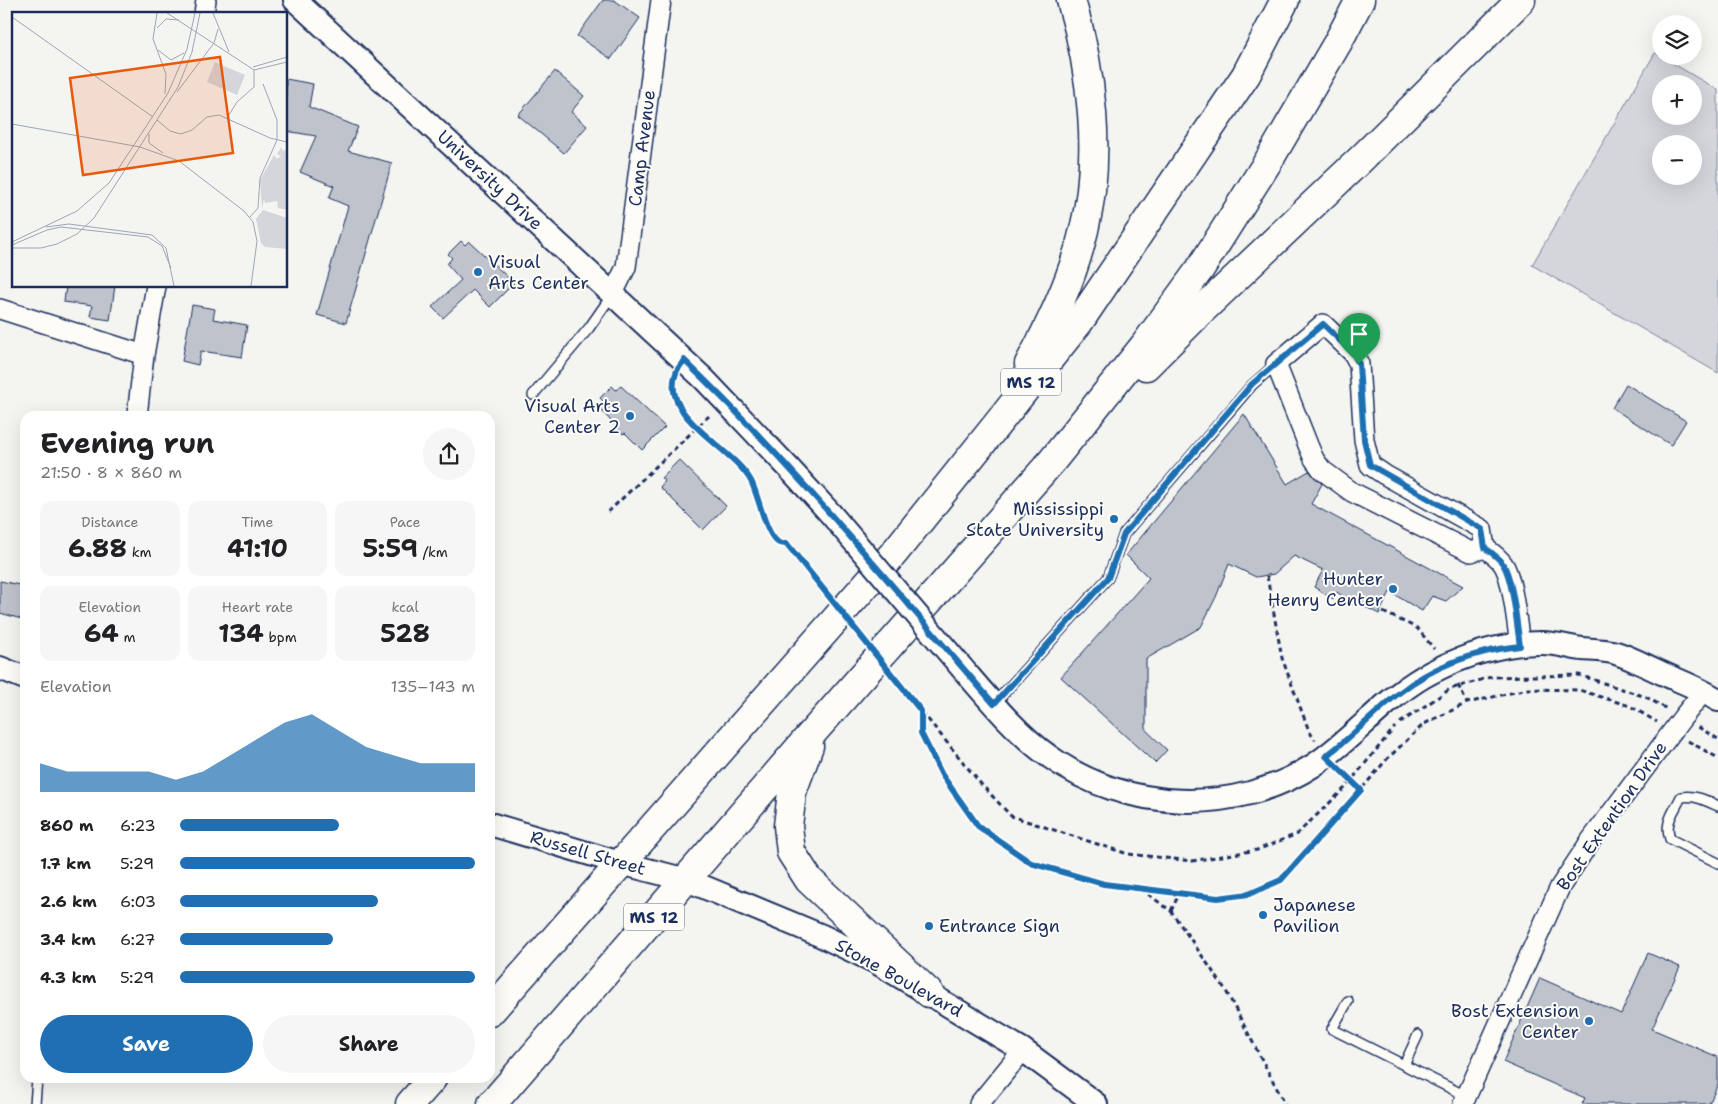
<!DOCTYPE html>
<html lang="en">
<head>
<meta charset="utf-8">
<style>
	body { margin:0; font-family:"Shantell Sans",sans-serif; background:#f6f6f6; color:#202124; height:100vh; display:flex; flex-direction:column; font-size:19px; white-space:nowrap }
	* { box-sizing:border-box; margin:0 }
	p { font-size:16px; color:#757577 }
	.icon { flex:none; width:28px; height:28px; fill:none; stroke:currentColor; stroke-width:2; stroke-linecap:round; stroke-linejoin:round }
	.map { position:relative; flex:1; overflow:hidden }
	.sheet { position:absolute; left:20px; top:411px; width:475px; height:672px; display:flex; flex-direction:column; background:#fff; border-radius:15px; box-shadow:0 5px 20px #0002 }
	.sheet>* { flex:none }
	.controls { position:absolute; left:1652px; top:15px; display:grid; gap:10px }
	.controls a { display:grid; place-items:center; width:50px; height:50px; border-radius:50%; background:#fff; box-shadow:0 5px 20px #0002; font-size:25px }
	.pin { position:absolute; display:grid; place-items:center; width:42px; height:42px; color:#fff; margin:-51px -21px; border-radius:50% 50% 50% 0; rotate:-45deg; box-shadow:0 0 5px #0007 }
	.pin .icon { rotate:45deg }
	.round { display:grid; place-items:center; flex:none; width:52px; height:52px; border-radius:26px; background:#f6f6f6 }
	.summary { display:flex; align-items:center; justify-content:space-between; height:85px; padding:0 20px }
	h1 { font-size:28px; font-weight:700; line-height:38px }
	.figures { display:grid; grid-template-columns:repeat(3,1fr); gap:8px; height:85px; padding:5px 20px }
	.figures div { display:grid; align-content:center; border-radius:12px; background:#f6f6f6; text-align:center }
	.figures b { font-size:25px; font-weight:700 }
	.figures small { font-size:14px; font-weight:400 }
	.figures p { font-size:14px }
	.chart { height:140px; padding:10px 20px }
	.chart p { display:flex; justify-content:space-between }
	.chart svg { width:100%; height:90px; margin-top:5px; fill:#1f6fb2; opacity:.7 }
	.button { display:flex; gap:10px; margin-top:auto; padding:10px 20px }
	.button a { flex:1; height:58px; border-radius:30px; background:#1f6fb2; color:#fff; font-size:20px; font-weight:700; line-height:58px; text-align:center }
	.button a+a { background:#f6f6f6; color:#202124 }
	ul { padding:0 20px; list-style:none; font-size:16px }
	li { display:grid; grid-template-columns:80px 60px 1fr; align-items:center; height:38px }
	li i { height:12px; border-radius:6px; background:#1f6fb2 }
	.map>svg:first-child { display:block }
</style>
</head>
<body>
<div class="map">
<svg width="1718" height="1104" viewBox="0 0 1718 1104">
	<rect width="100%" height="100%" fill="#f4f4f1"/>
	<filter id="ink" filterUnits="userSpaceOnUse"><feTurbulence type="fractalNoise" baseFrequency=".02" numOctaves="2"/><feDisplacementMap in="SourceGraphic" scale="10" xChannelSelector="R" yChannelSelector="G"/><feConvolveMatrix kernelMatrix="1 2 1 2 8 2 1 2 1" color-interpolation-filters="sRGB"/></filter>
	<g filter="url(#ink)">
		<!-- green -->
		<path fill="#d4d6db" stroke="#78829c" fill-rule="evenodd" d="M1655 53 1718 90V373L1532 265ZM1661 84H1694V116H1661ZM1661 144H1694V176H1661Z"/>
		<!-- building -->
		<g fill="#bfc3cc" stroke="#1b2f5e">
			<polygon points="603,0 614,0 640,18 611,59 577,36"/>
			<polygon points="555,71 584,96 571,112 587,126 564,153 518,115"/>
			<polygon points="286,79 313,84 309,107 358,127 348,151 392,163 346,323 317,315 348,206 329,198 334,186 300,172 316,136 286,131"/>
			<polygon points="461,241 465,245 469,241 514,283 490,307 473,290 443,318 432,307 461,280 447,264 452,258 448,254"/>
			<polygon points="66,286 115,286 110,320 90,317 92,306 64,302"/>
			<polygon points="192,305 215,309 213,319 247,325 242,357 201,351 198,365 182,361"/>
			<polygon points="1626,384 1686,421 1671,445 1612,408"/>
			<polygon points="612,386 616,390 621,386 665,427 642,450 625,433 623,434 599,408 604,402 600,398"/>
			<polygon points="1244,414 1287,484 1309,471 1322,484 1311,504 1463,586 1446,601 1432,596 1422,611 1390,592 1379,614 1362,605 1355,606 1337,592 1333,599 1314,587 1323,570 1294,556 1274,574 1256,577 1229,564 1216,597 1201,627 1146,659 1146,730 1167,750 1155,763 1061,677 1149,578 1126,555"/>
			<polygon points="679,460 726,506 703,530 660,487 665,481 661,478"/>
			<polygon points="0,581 25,586 25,620 0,613"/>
			<polygon points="1648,953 1680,967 1652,1029 1718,1057 1718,1084 1709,1104 1582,1104 1585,1098 1503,1062 1540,978 1621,1014"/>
		</g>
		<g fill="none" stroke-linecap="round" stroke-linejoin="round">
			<!-- service casing -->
			<g stroke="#1b2f5e" stroke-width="12">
				<g id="service">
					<polyline points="533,395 589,328 612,295"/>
					<polyline points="994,704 1108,578 1124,534 1252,385 1276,364"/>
					<path d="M1718 806C1705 800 1696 795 1681 797 1674 812 1664 822 1670 839L1718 863"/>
					<polyline points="1348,1001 1332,1029 1466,1096"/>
					<polyline points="1404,1065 1418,1035"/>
					<polyline points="35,1104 37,1079"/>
				</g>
			</g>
			<!-- minor casing -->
			<g stroke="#1b2f5e" stroke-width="22">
				<g id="minor">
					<polyline points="204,14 206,0"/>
					<polyline points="613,294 626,267 661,0"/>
					<polyline points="0,309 144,355"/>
					<polyline points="137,416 144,355 156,286"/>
					<path d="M1485 548 1482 529 1385 475 1370 465 1364 440 1359 364 1353 353 1323 324 1276 364 1308 445 1314 459 1322 470 1352 492 1471 552 1485 548C1492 553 1498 557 1503 564 1513 578 1517 626 1520 645"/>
					<polyline points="979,1104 1023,1050"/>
					<polyline points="1463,1104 1560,887 1591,840 1683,717 1704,691"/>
				</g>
			</g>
			<!-- tertiary casing -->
			<g stroke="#1b2f5e" stroke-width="26">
				<g id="tertiary">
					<polyline points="295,0 704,379 786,465 830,513"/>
					<polyline points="0,668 25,678"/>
					<path d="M962 668C987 697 1018 735 1050 757 1126 812 1235 816 1314 765 1356 737 1387 695 1432 672 1465 655 1502 644 1539 643 1553 642 1568 647 1582 649 1593 650 1605 650 1616 653 1632 658 1648 667 1664 674 1682 682 1701 689 1718 700"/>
					<polyline points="490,824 620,863 687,880 822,936 876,962 1023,1050 1096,1104"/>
				</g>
			</g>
			<!-- primary casing -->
			<g stroke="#1b2f5e" stroke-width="31">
				<g id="primary">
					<path d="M1029 364C1052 322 1073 278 1084 230 1102 157 1092 71 1071 0"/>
					<polyline points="1146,366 1201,311 1362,158 1521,0"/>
					<polyline points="809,746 792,792 788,826 791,852 809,880 929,993"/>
					<polyline points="490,1012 894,553 1079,322 1246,75 1285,0"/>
					<polyline points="410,1104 432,1079"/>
					<polyline points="492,1104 814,731 1052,461 1144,346 1200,269 1269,160 1338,42 1360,0"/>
				</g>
			</g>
			<!-- path -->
			<g stroke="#1b2f5e" stroke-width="3" stroke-dasharray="5 4" stroke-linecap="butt">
				<path d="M674 380C673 423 716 437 740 465 749 474 755 487 759 498 763 510 767 536 779 543 781 544 784 544 787 545"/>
				<polyline points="608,512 709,416"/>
				<polyline points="1267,576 1282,658 1309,731 1315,740"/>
				<polyline points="1383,612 1417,628 1434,649"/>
				<polyline points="1458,685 1467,703"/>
				<polyline points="921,711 921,733 942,775 977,826 1031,863 1104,884 1218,898 1249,894 1281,880 1319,839 1387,759 1424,724 1467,703 1528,689 1579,690 1630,706 1657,722"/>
				<polyline points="922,712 981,784 1011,816 1128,854 1192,861 1257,850 1297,834 1345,788 1395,727"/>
				<polyline points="1400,723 1450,689 1491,677 1579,675 1646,697 1667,709"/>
				<polyline points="1698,727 1718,739"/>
				<polyline points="1688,741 1718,758"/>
				<polyline points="1342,771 1361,790"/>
				<polyline points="1141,889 1171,911 1225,989 1285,1104"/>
				<polyline points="1171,911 1179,894"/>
			</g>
			<!-- service -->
			<use href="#service" stroke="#fdfcf7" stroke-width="9"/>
			<!-- minor -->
			<use href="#minor" stroke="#fdfcf7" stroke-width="19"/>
			<!-- tertiary -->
			<use href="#tertiary" stroke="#fdfcf7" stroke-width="22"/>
			<!-- primary -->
			<use href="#primary" stroke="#fdfcf7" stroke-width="28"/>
			<!-- tertiary-bridge casing -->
			<g stroke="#1b2f5e" stroke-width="26" stroke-linecap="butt">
				<polyline id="tertiary-bridge" points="830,513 962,668"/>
			</g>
			<!-- path-bridge -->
			<polyline stroke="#1b2f5e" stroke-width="3" stroke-dasharray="5 4" stroke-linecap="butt" points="787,545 921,711"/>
			<!-- tertiary-bridge -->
			<use href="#tertiary-bridge" stroke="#fdfcf7" stroke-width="22"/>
		</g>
	</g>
	<g fill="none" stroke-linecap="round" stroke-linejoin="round" filter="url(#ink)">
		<!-- route casing -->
		<g stroke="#fff" stroke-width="10">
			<path id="route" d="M1323 324 1353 353 1359 364 1364 440 1370 465 1482 529 1485 548C1492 553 1498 557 1503 564 1513 579 1517 626 1520 646 1476 651 1434 665 1399 693 1374 713 1352 737 1326 756L1361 790 1281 880 1249 894 1218 898 1104 884 1031 863 978 826 942 775 921 733V711L787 544C784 544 782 544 779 543 765 535 759 496 751 481 734 448 659 417 676 373 677 369 682 364 684 360 796 467 893 588 994 704L1108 578 1124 534 1252 384Z"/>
		</g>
		<!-- route -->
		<use href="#route" stroke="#1f6fb2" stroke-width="6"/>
	</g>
	<!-- markers -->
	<g fill="#1f6fb2" stroke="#fdfcf7" stroke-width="2">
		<circle cx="478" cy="272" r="5"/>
		<circle cx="630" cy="416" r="5"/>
		<circle cx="1114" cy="519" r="5"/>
		<circle cx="1393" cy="589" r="5"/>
		<circle cx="1263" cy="915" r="5"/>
		<circle cx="929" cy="926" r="5"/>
		<circle cx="1589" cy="1021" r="5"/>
	</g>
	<g text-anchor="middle" stroke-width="4" stroke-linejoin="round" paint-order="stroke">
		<!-- shield labels -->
		<g fill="#fdfcf7" stroke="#5f6c8c" stroke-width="1">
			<rect x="1001" y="368.5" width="60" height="27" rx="4"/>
			<rect x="624" y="903.5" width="60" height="27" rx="4"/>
		</g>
		<g font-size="16" font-weight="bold" fill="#1b2f5e">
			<text x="1031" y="388">MS 12</text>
			<text x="654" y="923">MS 12</text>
		</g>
		<!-- street labels -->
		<g font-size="18" fill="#1b2f5e" stroke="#fdfcf7">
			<text transform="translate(642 148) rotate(-83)" y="6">Camp Avenue</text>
			<text transform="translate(490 180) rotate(43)" y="6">University Drive</text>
			<text transform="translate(1612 816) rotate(-55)" y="6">Bost Extention Drive</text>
			<text transform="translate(588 853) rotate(16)" y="6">Russell Street</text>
			<text transform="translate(899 978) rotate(29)" y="6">Stone Boulevard</text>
		</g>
		<!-- poi labels -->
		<g font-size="18" fill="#1b2f5e" stroke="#fdfcf7" text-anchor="end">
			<text x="488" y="268" text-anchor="start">Visual<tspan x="488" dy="21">Arts Center</tspan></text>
			<text x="620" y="412">Visual Arts<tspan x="620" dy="21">Center 2</tspan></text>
			<text x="1104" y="515">Mississippi<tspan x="1104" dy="21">State University</tspan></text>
			<text x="1383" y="585">Hunter<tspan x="1383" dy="21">Henry Center</tspan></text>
			<text x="1273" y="911" text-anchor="start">Japanese<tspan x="1273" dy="21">Pavilion</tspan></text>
			<text x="939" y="932" text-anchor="start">Entrance Sign</text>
			<text x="1579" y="1017">Bost Extension<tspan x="1579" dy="21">Center</tspan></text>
		</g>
	</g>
	<!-- overview -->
	<g transform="translate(12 12)">
		<rect width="275" height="275" fill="#f4f4f1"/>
		<path d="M203 50 233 63 225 83 195 70ZM269 136 272 139 275 136V198L266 196 265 189 253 191 252 187 250 197 248 168 262 143 265 147 269 144 265 142ZM251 198 275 206V237L253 235 249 231 244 207Z" fill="#d4d6db"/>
		<path fill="none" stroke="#9da5b6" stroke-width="1" d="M145 1 141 27 154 62 153 82M155 1 242 58M201 1 217 40M0 5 141 105M145 16 154 7 167 8M146 38 159 48 172 41M241 55 275 45M242 58 275 50M165 80 202 31 206 17M215 106 225 90 242 75V58M145 108 158 119 169 122 180 118 195 105 207 103 258 126 275 130M0 112 128 135 167 149 232 199 241 210 245 229 239 274M137 122V131L151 141M238 205 246 196 248 166 265 128V108L251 72M34 215 57 212 140 223 154 236 162 274M0 230 65 199 97 171 156 81 175 37 183 1M0 233 35 218 49 215 136 225 150 234 159 256M0 236H29L45 232 65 222 82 206 166 75 180 40 188 1"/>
		<path fill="#e8590c" fill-opacity="0.15" stroke="#e8590c" stroke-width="2.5" d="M208 45 221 141 71 163 58 66Z"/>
		<rect width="275" height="275" fill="none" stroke="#1b2f5e" stroke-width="2.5"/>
	</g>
</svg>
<div class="controls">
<a><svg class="icon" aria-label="layers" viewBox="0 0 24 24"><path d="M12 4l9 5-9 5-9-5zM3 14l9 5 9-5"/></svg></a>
<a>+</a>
<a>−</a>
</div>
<div class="pin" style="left:1359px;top:364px;background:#1e9e55"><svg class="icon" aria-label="arrive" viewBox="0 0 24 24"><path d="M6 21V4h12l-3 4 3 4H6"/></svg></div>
<section class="sheet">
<div class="summary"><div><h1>Evening run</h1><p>21:50 · 8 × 860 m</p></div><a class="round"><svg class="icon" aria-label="share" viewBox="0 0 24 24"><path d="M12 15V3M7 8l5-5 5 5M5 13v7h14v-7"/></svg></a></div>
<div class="figures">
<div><p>Distance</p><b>6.88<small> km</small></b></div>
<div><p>Time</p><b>41:10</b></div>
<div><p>Pace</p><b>5:59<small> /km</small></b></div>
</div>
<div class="figures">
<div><p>Elevation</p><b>64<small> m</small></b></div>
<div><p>Heart rate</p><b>134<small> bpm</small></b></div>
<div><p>kcal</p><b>528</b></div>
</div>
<div class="chart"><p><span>Elevation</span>135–143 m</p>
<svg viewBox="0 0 160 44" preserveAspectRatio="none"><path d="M0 44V30L10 34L20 34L30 34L40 34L50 38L60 34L70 26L80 18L90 10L100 6L110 14L120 22L130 26L140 30L150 30L160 30V44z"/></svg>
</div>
<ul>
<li><b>860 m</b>6:23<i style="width:54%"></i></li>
<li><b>1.7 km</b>5:29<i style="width:100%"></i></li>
<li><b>2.6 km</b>6:03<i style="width:67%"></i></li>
<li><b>3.4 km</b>6:27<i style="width:52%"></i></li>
<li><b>4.3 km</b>5:29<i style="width:100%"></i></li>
</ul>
<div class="button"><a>Save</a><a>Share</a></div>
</section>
</div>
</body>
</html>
